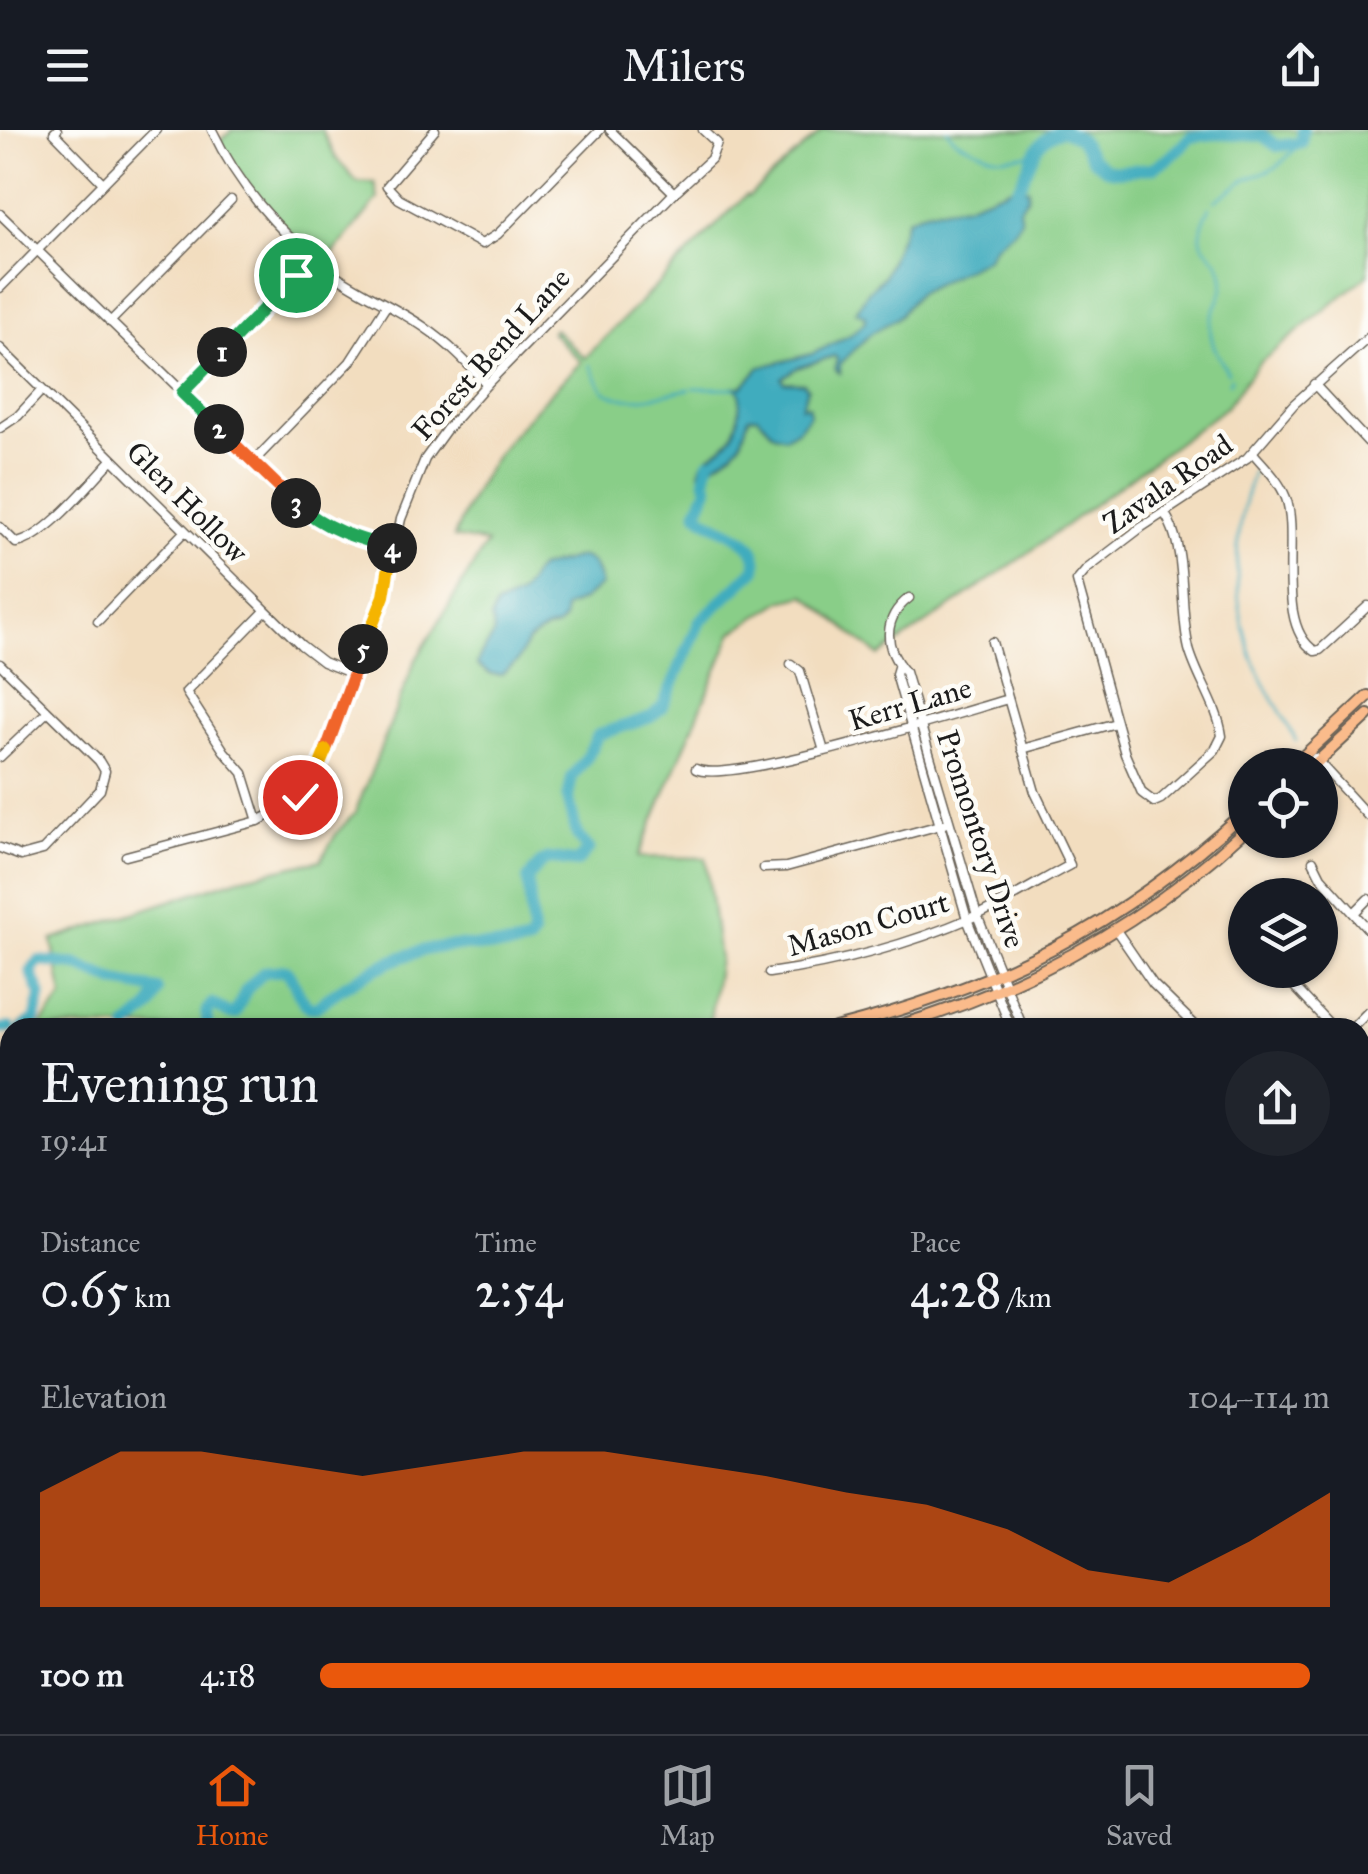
<!DOCTYPE html>
<html lang="en">
<head>
<meta charset="utf-8">
<style>
	body { margin:0; font-family:"IM FELL Great Primer",serif; background:#20242c; color:#f1f3f6; height:100vh; display:flex; flex-direction:column; font-size:38px; white-space:nowrap }
	* { box-sizing:border-box; margin:0 }
	p { font-size:32px; color:#9ea1a6 }
	.icon { flex:none; width:55px; height:55px; fill:none; stroke:currentColor; stroke-width:2; stroke-linecap:round; stroke-linejoin:round }
	.map { position:relative; flex:1; overflow:hidden }
	.details { position:absolute; left:0px; top:888px; width:1370px; height:718px; display:flex; flex-direction:column; background:#171b24; border-radius:30px 30px 0 0; box-shadow:0 2px 8px #0004 }
	.details>* { flex:none }
	.tools { position:absolute; left:1228px; top:618px; display:grid; gap:20px }
	.tools a { display:grid; place-items:center; width:110px; height:110px; border-radius:50%; background:#171b24; box-shadow:0 2px 8px #0004; font-size:50px }
	.pin { position:absolute; display:grid; place-items:center; width:85px; height:85px; color:#fff; margin:-42px; border:5px solid #fff; border-radius:50%; box-shadow:0 2px 10px #0007 }
	.km { position:absolute; width:50px; height:50px; margin:-25px; border-radius:50%; background:#222; color:#fff; font-size:28px; line-height:50px; text-align:center }
	.round { display:grid; place-items:center; flex:none; width:105px; height:105px; border-radius:52px; background:#20242c }
	.summary { display:flex; align-items:center; justify-content:space-between; height:170px; padding:0 40px }
	h1 { font-size:55px; font-weight:600; line-height:75px }
	.stats { display:grid; grid-template-columns:repeat(3,1fr); gap:15px; height:170px; padding:10px 40px }
	.stats div { display:grid; align-content:center }
	.stats b { font-size:50px; font-weight:600 }
	.stats small { font-size:28px; font-weight:400 }
	.stats p { font-size:28px }
	.chart { height:280px; padding:20px 40px }
	.chart p { display:flex; justify-content:space-between }
	.chart svg { width:100%; height:180px; margin-top:10px; fill:#ea580c; opacity:.7 }
	ul { padding:0 40px; list-style:none; font-size:32px }
	li { display:grid; grid-template-columns:160px 120px 1fr; align-items:center; height:75px }
	li i { height:25px; border-radius:12px; background:#ea580c }
	header { display:flex; justify-content:space-between; align-items:center; height:130px; padding:0 40px; background:#171b24; font-size:45px; font-weight:600 }
	.tabs { display:flex; justify-content:space-around; align-items:center; height:140px; border-top:2px solid #363941; background:#171b24; font-size:28px; color:#9ea1a6 }
	.tabs a { display:grid; justify-items:center; gap:5px }
	.tabs .on { color:#ea580c }
	.map>svg:first-child { display:block }
</style>
</head>
<body>
<header><svg class="icon" aria-label="menu" viewBox="0 0 24 24"><path d="M4 6h16M4 12h16M4 18h16"/></svg>Milers<svg class="icon" aria-label="share" viewBox="0 0 24 24"><path d="M12 15V3M7 8l5-5 5 5M5 13v7h14v-7"/></svg></header>
<div class="map">
<svg width="1368" height="1604" viewBox="0 0 1368 1604">
	<rect width="100%" height="100%" fill="#fdfcf7"/>
	<filter id="ink" filterUnits="userSpaceOnUse"><feTurbulence type="fractalNoise" baseFrequency=".01" numOctaves="2"/><feDisplacementMap in="SourceGraphic" scale="20" xChannelSelector="R" yChannelSelector="G"/><feConvolveMatrix kernelMatrix="1 2 1 2 8 2 1 2 1" color-interpolation-filters="sRGB"/></filter>
	<filter id="wash" filterUnits="userSpaceOnUse"><feTurbulence type="fractalNoise" baseFrequency=".0048" numOctaves="4" result="noise"/><feDisplacementMap in="SourceGraphic" scale="40" xChannelSelector="R" yChannelSelector="G"/><feGaussianBlur stdDeviation="2.25" result="paint"/><feColorMatrix in="noise" values="0 0 0 0 0 0 0 0 0 0 0 0 0 0 0 0 0 1.4 0 .05"/><feComposite in="paint" operator="in"/></filter>
	<g filter="url(#wash)">
		<rect width="100%" height="100%" fill="#f2ddbf"/>
		<!-- built -->
		<polygon fill="#f7d0cd" points="1368,957 1368,1239 1360,1231 1360,965"/>
		<!-- green -->
		<g fill="#89ce88" stroke="#527552" stroke-width="2.5">
			<polygon points="232,0 322,0 336,28 357,52 375,53 378,69 323,136 259,72 218,13"/>
			<path d="M823 0H1368V145L1258 234 1226 277 1024 426 879 526 805 465 782 471 733 502 638 727 706 728 719 829 709 897 39 898 63 867 52 810 239 748 321 730 337 702 355 683 415 531 487 413 454 407C485 326 522 292 581 232L551 202 554 199 585 228 746 65 749 66Z"/>
		</g>
		<!-- water -->
		<g fill="#3facbe" stroke="#2e646d" stroke-width="2.5">
			<path d="M1014 56 1028 59 1027 68 1019 79 1021 89 1013 101 995 115 987 128 918 163 897 188 870 204 840 234V243L835 239 837 228 834 226 797 238 782 248 784 252 804 253 808 259 801 277 808 275 810 284 798 299 785 307 774 304 757 286 749 287 741 312 733 322 715 334 705 346 700 342C703 327 710 326 722 317 739 304 740 283 740 263L734 257H742L760 237 812 224 850 205 864 193 866 186 856 182 867 163 884 146 907 89 925 81 966 75Z"/>
			<path d="M579 427C596 430 596 441 601 455L583 470 565 478 564 490 557 497 547 499 528 511 517 532 501 545 490 544 477 535C481 515 501 511 491 489L496 476 520 465 538 438Z"/>
		</g>
		<g fill="none" stroke-linecap="round" stroke-linejoin="round">
			<!-- stream -->
			<g stroke="#3facbe" stroke-width="2.5">
				<path d="M947 0C953 9 957 11 967 15 997 29 999 30 1032 23"/>
				<polyline points="1215,71 1243,51 1277,37 1301,13"/>
				<path d="M1210 77C1185 127 1218 112 1223 147 1225 163 1218 169 1213 184 1205 206 1217 224 1228 243"/>
				<path d="M590 235C595 244 599 258 608 263 632 276 666 263 690 259"/>
				<polyline points="1229,253 1231,248"/>
				<polyline points="694,258 736,258"/>
				<path d="M1253 341C1233 405 1230 471 1255 534 1266 561 1284 584 1296 611"/>
			</g>
			<!-- river -->
			<g stroke="#3facbe" stroke-width="12">
				<polyline points="1064,0 1080,9 1092,28 1106,39 1117,41 1152,38 1168,29 1191,7 1215,4 1263,6 1277,16 1301,13 1303,0"/>
				<path d="M1010 69C1032 45 1027 9 1064 0"/>
				<polyline points="23,898 35,890 41,865 31,842 39,831 76,835 116,852 158,860 151,877 127,898"/>
				<path d="M207 898V880L212 874 230 884H235L246 860 264 842 286 840C296 851 298 870 310 877H316C352 848 404 819 451 816 477 814 504 821 529 812L533 805 528 749C547 721 548 730 577 732L589 719 577 705 568 668 572 647 587 627 598 605 651 587 663 576 700 491 756 439C762 404 714 402 697 382L708 358 705 348 709 332"/>
				<polyline points="0,899 10,898"/>
			</g>
		</g>
	</g>
	<g filter="url(#ink)">
		<g fill="none" stroke-linecap="round" stroke-linejoin="round">
			<!-- minor casing -->
			<g stroke="#676055" stroke-width="11">
				<g id="minor">
					<polyline points="57,0 54,3 103,53"/>
					<path d="M212 0C237 53 278 102 324 137 355 161 392 175 424 197 448 213 467 233 487 254"/>
					<polyline points="435,0 387,56 399,69 482,114 498,104 600,0"/>
					<polyline points="610,0 674,63"/>
					<polyline points="0,84 306,382 344,404 394,419"/>
					<polyline points="0,158 156,0"/>
					<polyline points="110,192 231,70"/>
					<polyline points="0,218 301,515 323,532 353,544"/>
					<polyline points="1314,254 1368,312"/>
					<polyline points="182,263 296,145"/>
					<polyline points="0,298 18,286 42,260"/>
					<path d="M1253 323C1265 337 1279 350 1286 368 1300 406 1274 495 1315 521L1320 520 1368 476"/>
					<polyline points="253,332 350,232 386,176"/>
					<path d="M1164 382C1189 421 1178 474 1189 519 1197 548 1218 576 1222 606L1215 620 1161 669 1154 672 1142 663 1125 624 1077 451 1087 439 1142 397 1247 328 1294 274 1368 208"/>
					<path d="M0 397 16 413C45 409 91 352 112 330"/>
					<path d="M909 468C883 488 883 517 905 542L977 785 1023 898"/>
					<polyline points="98,491 184,402"/>
					<polyline points="0,534 99,631 105,641 100,660 43,720 21,726 0,718"/>
					<polyline points="791,534 800,541 824,621"/>
					<polyline points="899,534 896,544 967,789 1011,898"/>
					<polyline points="1022,619 1116,593"/>
					<polyline points="0,627 47,582"/>
					<polyline points="1315,628 1368,686"/>
					<path d="M696 639C729 656 959 583 1008 569"/>
					<polyline points="258,691 243,643 224,621 186,562 265,481"/>
					<polyline points="126,726 258,691 292,674 307,660 324,626 384,466 401,389 425,329 446,300 487,254 674,63 711,29 717,13 703,0"/>
					<polyline points="1313,731 1321,747 1368,799"/>
					<polyline points="764,738 786,737 944,694"/>
					<polyline points="1354,783 1368,769"/>
					<polyline points="1236,795 1245,805"/>
					<polyline points="1116,800 1153,854 1198,898"/>
					<polyline points="1279,840 1333,898"/>
					<path d="M769 843C839 833 908 815 973 787 1006 772 1038 752 1070 735L1035 662 992 512"/>
					<polyline points="1352,898 1368,882"/>
					<polyline points="0,1154 10,1149"/>
					<polyline points="1360,1244 1368,1252"/>
					<polyline points="1360,1345 1366,1339"/>
					<polyline points="1360,1415 1368,1423"/>
					<polyline points="0,1480 10,1470"/>
					<polyline points="1360,1499 1368,1491"/>
					<polyline points="198,1595 201,1604"/>
					<polyline points="1228,1595 1237,1604"/>
					<polyline points="38,1604 47,1595"/>
					<polyline points="552,1604 560,1595"/>
					<polyline points="742,1604 751,1595"/>
					<polyline points="931,1604 940,1595"/>
					<polyline points="1116,1604 1124,1595"/>
				</g>
			</g>
			<!-- major casing -->
			<g stroke="#676055" stroke-width="14">
				<g id="major">
					<polyline points="1294,635 1368,566"/>
					<polyline points="1314,635 1368,585"/>
					<path d="M835 898C999 856 1120 797 1245 681"/>
					<path d="M891 898C1024 860 1144 794 1245 700"/>
					<polyline points="0,984 10,983"/>
					<polyline points="0,998 10,997"/>
					<polyline points="0,1232 10,1242"/>
					<polyline points="380,1595 390,1604"/>
				</g>
			</g>
			<!-- minor -->
			<use href="#minor" stroke="#fff" stroke-width="8"/>
			<!-- major -->
			<use href="#major" stroke="#fabb8b" stroke-width="10"/>
		</g>
	</g>
	<g fill="none" stroke-linecap="round" stroke-linejoin="round" filter="url(#ink)">
		<!-- split-1 casing -->
		<g stroke="#fff" stroke-width="20">
			<polyline id="split-1" points="222,222 296,145"/>
		</g>
		<!-- split-2 casing -->
		<g stroke="#fff" stroke-width="20">
			<polyline id="split-2" points="219,299 182,263 222,222"/>
		</g>
		<!-- split-3 casing -->
		<g stroke="#fff" stroke-width="20">
			<polyline id="split-3" points="219,299 296,373"/>
		</g>
		<!-- split-4 casing -->
		<g stroke="#fff" stroke-width="20">
			<path id="split-4" d="M296 373C324 399 356 408 392 418"/>
		</g>
		<!-- split-5 casing -->
		<g stroke="#fff" stroke-width="20">
			<polyline id="split-5" points="363,519 384,466 392,418"/>
		</g>
		<!-- split-6 casing -->
		<g stroke="#fff" stroke-width="20">
			<polyline id="split-6" points="326,620 363,519"/>
		</g>
		<!-- split-7 casing -->
		<g stroke="#fff" stroke-width="20">
			<polyline id="split-7" points="300,667 313,651 326,620"/>
		</g>
		<!-- split-1 -->
		<use href="#split-1" stroke="#22a559" stroke-width="12"/>
		<!-- split-2 -->
		<use href="#split-2" stroke="#22a559" stroke-width="12"/>
		<!-- split-3 -->
		<use href="#split-3" stroke="#f0652b" stroke-width="12"/>
		<!-- split-4 -->
		<use href="#split-4" stroke="#22a559" stroke-width="12"/>
		<!-- split-5 -->
		<use href="#split-5" stroke="#f5b400" stroke-width="12"/>
		<!-- split-6 -->
		<use href="#split-6" stroke="#f0652b" stroke-width="12"/>
		<!-- split-7 -->
		<use href="#split-7" stroke="#f5b400" stroke-width="12"/>
	</g>
	<g text-anchor="middle" stroke-width="9" stroke-linejoin="round" paint-order="stroke">
		<!-- street labels -->
		<g font-size="30" fill="#1c1c1c" stroke="#fdfcf7">
			<text transform="translate(491 224) rotate(-48)" y="10">Forest Bend Lane</text>
			<text transform="translate(1168 354) rotate(-35)" y="10">Zavala Road</text>
			<text transform="translate(187 372) rotate(45)" y="10">Glen Hollow</text>
			<text transform="translate(910 574) rotate(-16)" y="10">Kerr Lane</text>
			<text transform="translate(981 709) rotate(72)" y="10">Promontory Drive</text>
			<text transform="translate(868 794) rotate(-16)" y="10">Mason Court</text>
		</g>
	</g>
</svg>
<div class="tools">
<a><svg class="icon" aria-label="locate" viewBox="0 0 24 24"><circle cx="12" cy="12" r="6"/><path d="M12 2v4M12 18v4M2 12h4M18 12h4"/></svg></a>
<a><svg class="icon" aria-label="layers" viewBox="0 0 24 24"><path d="M12 4l9 5-9 5-9-5zM3 14l9 5 9-5"/></svg></a>
</div>
<div class="pin" style="left:296px;top:145px;background:#1e9e55"><svg class="icon" aria-label="arrive" viewBox="0 0 24 24"><path d="M6 21V4h12l-3 4 3 4H6"/></svg></div>
<div class="pin" style="left:300px;top:667px;background:#d93025"><svg class="icon" aria-label="check" viewBox="0 0 24 24"><path d="M5 12l5 5 9-10"/></svg></div>
<b class="km" style="left:222px;top:222px">1</b>
<b class="km" style="left:219px;top:299px">2</b>
<b class="km" style="left:296px;top:373px">3</b>
<b class="km" style="left:392px;top:418px">4</b>
<b class="km" style="left:363px;top:519px">5</b>
<section class="details">
<div class="summary"><div><h1>Evening run</h1><p>19:41</p></div><a class="round"><svg class="icon" aria-label="share" viewBox="0 0 24 24"><path d="M12 15V3M7 8l5-5 5 5M5 13v7h14v-7"/></svg></a></div>
<div class="stats">
<div><p>Distance</p><b>0.65<small> km</small></b></div>
<div><p>Time</p><b>2:54</b></div>
<div><p>Pace</p><b>4:28<small> /km</small></b></div>
</div>
<div class="chart"><p><span>Elevation</span>104–114 m</p>
<svg viewBox="0 0 160 44" preserveAspectRatio="none"><path d="M0 44V16L10 6L20 6L30 9L40 12L50 9L60 6L70 6L80 9L90 12L100 16L110 19L120 25L130 35L140 38L150 28L160 16V44z"/></svg>
</div>
<ul>
<li><b>100 m</b>4:18<i style="width:98%"></i></li>
</ul>
</section>
</div>
<nav class="tabs">
<a class="on"><svg class="icon" aria-label="home" viewBox="0 0 24 24"><path d="M3 11l9-7 9 7M6 9v11h12V9"/></svg>Home</a>
<a><svg class="icon" aria-label="map" viewBox="0 0 24 24"><path d="M3 6l6-2 6 2 6-2v14l-6 2-6-2-6 2zM9 4v14M15 6v14"/></svg>Map</a>
<a><svg class="icon" aria-label="saved" viewBox="0 0 24 24"><path d="M7 4h10v16l-5-4-5 4z"/></svg>Saved</a>
</nav>
</body>
</html>
